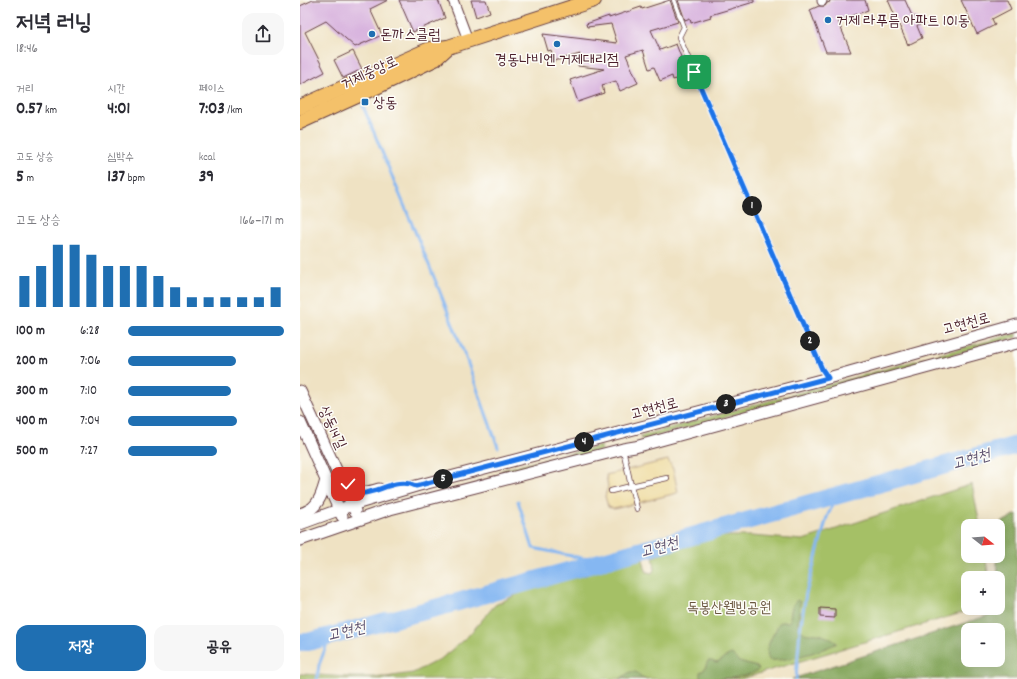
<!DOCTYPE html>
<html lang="ko">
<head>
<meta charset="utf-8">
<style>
	body { margin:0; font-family:Dekko,"Poor Story",sans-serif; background:#f7f7f7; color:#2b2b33; height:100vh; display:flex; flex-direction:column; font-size:15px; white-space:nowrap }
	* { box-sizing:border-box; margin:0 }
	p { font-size:13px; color:#7c7c81 }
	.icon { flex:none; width:22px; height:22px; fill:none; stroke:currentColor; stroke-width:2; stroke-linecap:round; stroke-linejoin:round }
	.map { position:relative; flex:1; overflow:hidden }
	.side { display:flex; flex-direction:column; background:#fff; width:300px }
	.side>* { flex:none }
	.needle { width:26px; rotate:107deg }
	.fabs { position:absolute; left:661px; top:519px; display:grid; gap:8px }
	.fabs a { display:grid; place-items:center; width:44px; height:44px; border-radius:8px; background:#fff; box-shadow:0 4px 16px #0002; font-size:20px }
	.pin { position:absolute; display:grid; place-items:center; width:34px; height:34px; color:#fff; margin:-17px; border-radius:8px; box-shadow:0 2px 6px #0006 }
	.km { position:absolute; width:20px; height:20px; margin:-10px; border-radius:50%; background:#222; color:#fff; font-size:11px; line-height:20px; text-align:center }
	.round { display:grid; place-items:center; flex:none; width:42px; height:42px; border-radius:12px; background:#f7f7f7 }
	.summary { display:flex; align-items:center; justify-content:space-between; height:68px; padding:0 16px }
	h1 { font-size:22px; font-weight:700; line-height:30px }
	.stats { display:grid; grid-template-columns:repeat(3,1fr); gap:6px; height:68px; padding:4px 16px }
	.stats div { display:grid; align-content:center }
	.stats b { font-size:17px; font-weight:700 }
	.stats small { font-size:11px; font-weight:400 }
	.stats p { font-size:11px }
	.chart { height:112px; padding:8px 16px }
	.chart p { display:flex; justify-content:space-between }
	.chart svg { width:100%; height:72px; margin-top:4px; stroke:#1f6fb2; stroke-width:6 }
	.action { display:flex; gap:8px; margin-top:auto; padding:8px 16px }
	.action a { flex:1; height:46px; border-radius:12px; background:#1f6fb2; color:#fff; font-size:16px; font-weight:700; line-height:46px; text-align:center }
	.action a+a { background:#f7f7f7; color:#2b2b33 }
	ul { padding:0 16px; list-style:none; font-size:13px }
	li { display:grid; grid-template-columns:64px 48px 1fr; align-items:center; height:30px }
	li i { height:10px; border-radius:5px; background:#1f6fb2 }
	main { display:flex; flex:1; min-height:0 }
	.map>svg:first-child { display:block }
</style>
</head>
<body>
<main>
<section class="side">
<div class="summary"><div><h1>저녁 러닝</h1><p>18:46</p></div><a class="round"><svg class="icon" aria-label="share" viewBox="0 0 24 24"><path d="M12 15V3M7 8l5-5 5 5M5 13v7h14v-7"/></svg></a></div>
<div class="stats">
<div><p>거리</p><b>0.57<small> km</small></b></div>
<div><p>시간</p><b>4:01</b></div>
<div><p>페이스</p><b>7:03<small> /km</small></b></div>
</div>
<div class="stats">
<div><p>고도 상승</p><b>5<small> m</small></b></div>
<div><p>심박수</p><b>137<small> bpm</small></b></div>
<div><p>kcal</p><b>39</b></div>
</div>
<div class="chart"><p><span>고도 상승</span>166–171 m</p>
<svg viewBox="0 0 160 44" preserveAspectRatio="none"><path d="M5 44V25M15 44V19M25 44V6M35 44V6M45 44V12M55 44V19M65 44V19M75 44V19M85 44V25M95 44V32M105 44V38M115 44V38M125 44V38M135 44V38M145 44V38M155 44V32"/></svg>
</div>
<ul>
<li><b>100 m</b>6:28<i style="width:100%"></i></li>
<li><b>200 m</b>7:06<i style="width:69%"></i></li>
<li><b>300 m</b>7:10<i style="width:66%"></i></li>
<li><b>400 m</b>7:04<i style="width:70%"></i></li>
<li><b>500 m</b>7:27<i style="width:57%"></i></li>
</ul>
<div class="action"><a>저장</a><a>공유</a></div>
</section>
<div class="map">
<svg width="717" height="679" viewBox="0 0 717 679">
	<rect width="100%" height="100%" fill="#fdfcf7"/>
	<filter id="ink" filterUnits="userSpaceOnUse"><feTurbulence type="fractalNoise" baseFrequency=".025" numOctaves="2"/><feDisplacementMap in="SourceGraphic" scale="8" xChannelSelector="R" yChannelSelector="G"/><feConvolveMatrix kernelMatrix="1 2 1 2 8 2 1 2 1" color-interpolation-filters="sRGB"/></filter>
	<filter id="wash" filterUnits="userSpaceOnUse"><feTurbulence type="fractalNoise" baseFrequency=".012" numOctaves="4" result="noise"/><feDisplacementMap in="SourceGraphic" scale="16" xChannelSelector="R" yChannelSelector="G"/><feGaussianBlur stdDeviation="0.9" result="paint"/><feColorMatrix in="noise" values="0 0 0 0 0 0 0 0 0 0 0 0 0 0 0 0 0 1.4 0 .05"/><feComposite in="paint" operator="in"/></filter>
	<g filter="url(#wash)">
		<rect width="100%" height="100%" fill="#efe2c3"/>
		<!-- green -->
		<g fill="#a5c066" stroke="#787048">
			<polygon points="717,333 717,337 342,440 341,436"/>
			<polygon points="301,446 302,450 203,475 202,470"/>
			<path d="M672 484 680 526H668V556H685L689 578H668V608H678L441 679H0V674H2L48 677H86L113 673 142 658 169 635 195 605 226 590 257 580 286 575 298 567 343 559 345 568 347 572 352 573C356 568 354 563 353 557L389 542 420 536H451L503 540Z"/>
		</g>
		<!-- forest -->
		<g fill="#84a65b" stroke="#676243" fill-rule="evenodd">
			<path d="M717 514V679H492L702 611 696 556H698V526H695ZM668 630H698V660H668Z"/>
			<path d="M497 600 500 602 498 627C508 639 510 631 522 635 528 637 533 640 537 643 522 651 486 662 469 660 465 650 469 642 474 633 477 629 477 625 480 622H490C490 615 491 604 497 600Z"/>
			<path d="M432 654 439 662 457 667 459 669C449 679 417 679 402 679L400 678V672L404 670 408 661H412L416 663C423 661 424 656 432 654Z"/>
			<path d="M330 672C340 672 336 673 342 677 344 678 345 678 347 679H320L324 676Z"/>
		</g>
		<!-- sand -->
		<polygon fill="#eeda9e" stroke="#9c7c64" points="368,460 373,469 378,492 377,493 314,509 308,507 305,496 308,487 306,475"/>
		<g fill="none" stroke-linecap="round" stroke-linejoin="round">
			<!-- stream -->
			<g stroke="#85b7f2" stroke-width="3">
				<polyline points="63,106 136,282 166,358 198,447"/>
				<polyline points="218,501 233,548 301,562"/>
				<polyline points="17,679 19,665 30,636"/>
				<polyline points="496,679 500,630 506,593 527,517 537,496"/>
			</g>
			<!-- river -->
			<polyline stroke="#85b7f2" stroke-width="18" points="0,642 8,642 154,603 717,445"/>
		</g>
		<g id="blocks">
			<!-- building -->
			<g fill="#d8b3de">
				<polygon points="13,0 88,0 70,9 82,35 55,47 26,21 5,32 25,72 0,85 0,6"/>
				<polygon points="99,0 138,0 145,18 113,32"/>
				<polygon points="171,0 186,0 190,12 176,17"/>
				<polygon points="370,0 378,22 351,30 360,50 376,44 381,57 379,58 385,75 373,80 372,76 360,81 354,67 349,69 343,50 326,55 338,83 320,91 316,81 302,85 304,93 278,102 270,80 304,69 278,66 280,54 254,61 251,50 248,51 243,34 317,43 311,24 287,27 286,24 309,16 309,18 341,7 342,9"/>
				<polygon points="378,0 454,0 454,2 410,15 411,17 391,23 390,18 385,20"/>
				<polygon points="529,0 565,0 568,10 538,21 551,52 526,52 510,10 519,6 525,6 527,3 530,2"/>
				<polygon points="588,0 605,0 613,18 616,16 620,25 617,26 622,38 608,45"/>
				<polygon points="661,0 707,0 711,9 692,19 695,25 677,34"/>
				<polygon points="53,51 62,69 43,78 34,60"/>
				<polygon points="520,608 535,609 535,618 520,617"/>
			</g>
		</g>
	</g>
	<g filter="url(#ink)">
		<use href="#blocks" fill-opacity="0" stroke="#633c42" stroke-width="1"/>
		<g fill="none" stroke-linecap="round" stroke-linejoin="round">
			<!-- service casing -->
			<g stroke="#633c42" stroke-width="6">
				<g id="service">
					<polyline points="374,0 384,27 379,37 522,369 528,378"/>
					<polyline points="323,449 331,486 367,478"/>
					<polyline points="311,491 331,486 337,509"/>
				</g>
			</g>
			<!-- minor casing -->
			<g stroke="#633c42" stroke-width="11">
				<g id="minor">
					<polyline points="153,0 168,40"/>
					<polyline points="522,0 522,1"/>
				</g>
			</g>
			<!-- tertiary casing -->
			<g stroke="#633c42" stroke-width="13">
				<g id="tertiary">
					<polyline points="0,391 55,511"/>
					<polyline points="0,422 42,516"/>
					<path d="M42 477C57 491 57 496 79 489"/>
					<path d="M0 514C3 513 6 512 9 510 19 505 23 491 26 480"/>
					<polyline points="0,524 52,505 116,486 528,378 717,325"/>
					<polyline points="0,540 90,509 323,449 335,447 717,343"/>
				</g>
			</g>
			<!-- primary casing -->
			<g stroke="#633c42" stroke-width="16">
				<g id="primary">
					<polyline points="0,107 130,49 148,47 294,0"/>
					<polyline points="0,122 66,92 135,59 148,47"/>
				</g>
			</g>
			<!-- service -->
			<use href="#service" stroke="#fff" stroke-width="4.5"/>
			<!-- minor -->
			<use href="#minor" stroke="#fff" stroke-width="9"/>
			<!-- tertiary -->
			<use href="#tertiary" stroke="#fff" stroke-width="11"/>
			<!-- primary -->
			<use href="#primary" stroke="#f4c16a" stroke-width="14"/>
		</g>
	</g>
	<g fill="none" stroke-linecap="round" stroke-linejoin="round" filter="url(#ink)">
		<!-- route casing -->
		<g stroke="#fff" stroke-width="8">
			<path id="route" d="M48 484C52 487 56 491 61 493 65 494 69 492 73 491 87 487 102 479 116 486L528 378 522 369 394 72"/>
		</g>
		<!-- route -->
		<use href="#route" stroke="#1a73e8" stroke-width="5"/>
	</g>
	<!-- markers -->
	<g fill="#1f6fb2" stroke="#fdfcf7" stroke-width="1.5">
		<circle cx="528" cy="20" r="4"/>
		<circle cx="72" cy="34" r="4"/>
		<circle cx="257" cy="44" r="4"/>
		<rect x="61" y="98" width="8" height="8" rx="2"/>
	</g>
	<g text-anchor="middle" stroke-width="3" stroke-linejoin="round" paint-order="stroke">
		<!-- poi labels -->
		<g font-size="15" fill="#4a1f2b" stroke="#fdfcf7" text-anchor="start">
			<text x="536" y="25">거제 라푸름 아파트 101동</text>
			<text x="80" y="39">돈까스클럽</text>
			<text x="257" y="64" text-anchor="middle">경동나비엔 거제대리점</text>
			<text x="73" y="107">상동</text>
		</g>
		<!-- street labels -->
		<g font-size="15" fill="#4a1f2b" stroke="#fdfcf7">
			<text transform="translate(69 72) rotate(-25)" y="5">거제중앙로</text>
			<text transform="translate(666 323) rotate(-15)" y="5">고현천로</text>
			<text transform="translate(354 408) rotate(-15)" y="5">고현천로</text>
			<text transform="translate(33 427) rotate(65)" y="5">상동14길</text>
		</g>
		<!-- park labels -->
		<g font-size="15" fill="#6a5740" stroke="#fdfcf7">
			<text x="429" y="612">독봉산웰빙공원</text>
		</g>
		<!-- water labels -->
		<g font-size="16" font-style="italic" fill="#5f5471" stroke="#fdfcf7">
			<text transform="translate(671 458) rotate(-16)" y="6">고현천</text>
			<text transform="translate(359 546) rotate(-16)" y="6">고현천</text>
			<text transform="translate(46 630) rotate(-14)" y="6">고현천</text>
		</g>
	</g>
</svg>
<div class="fabs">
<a><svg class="needle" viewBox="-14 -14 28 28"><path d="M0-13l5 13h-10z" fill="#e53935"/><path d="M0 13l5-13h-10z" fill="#7c7c81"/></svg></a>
<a>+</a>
<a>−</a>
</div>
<div class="pin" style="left:394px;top:72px;background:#1e9e55"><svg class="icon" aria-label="arrive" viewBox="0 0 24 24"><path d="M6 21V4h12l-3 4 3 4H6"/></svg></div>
<div class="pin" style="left:48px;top:484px;background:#d93025"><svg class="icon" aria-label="check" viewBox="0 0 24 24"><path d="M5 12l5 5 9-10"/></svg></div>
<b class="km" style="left:452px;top:206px">1</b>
<b class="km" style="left:510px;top:341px">2</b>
<b class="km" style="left:426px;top:404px">3</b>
<b class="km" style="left:284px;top:442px">4</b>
<b class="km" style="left:143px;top:479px">5</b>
</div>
</main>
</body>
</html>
